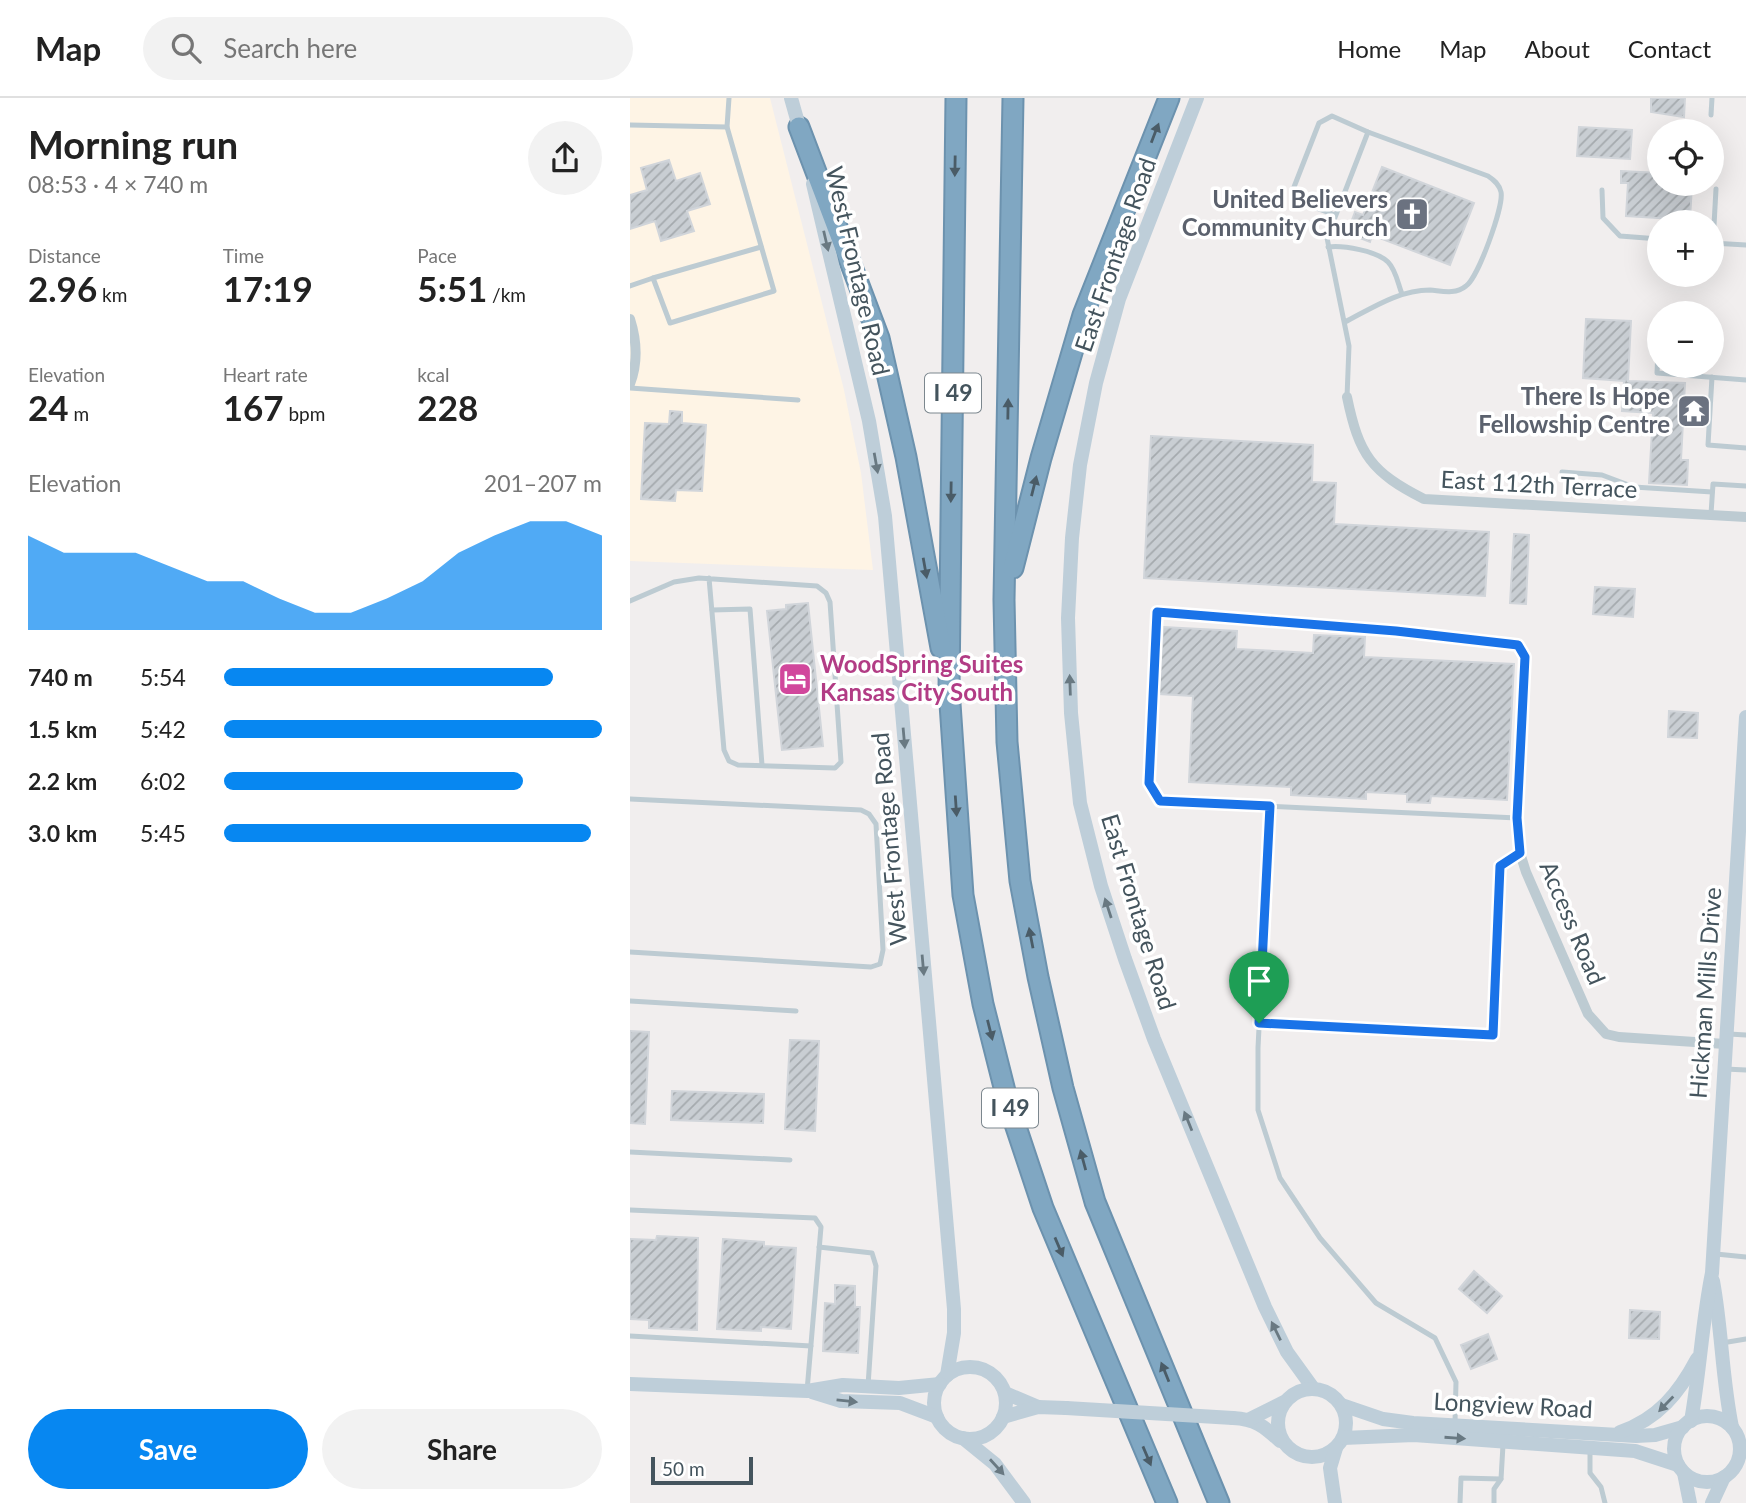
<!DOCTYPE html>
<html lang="en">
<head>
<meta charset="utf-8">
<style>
	body { margin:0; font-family:Lato,sans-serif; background:#f2f2f2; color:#222; height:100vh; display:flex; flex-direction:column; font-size:26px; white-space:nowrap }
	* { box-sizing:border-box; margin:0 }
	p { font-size:23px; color:#767676 }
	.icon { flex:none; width:38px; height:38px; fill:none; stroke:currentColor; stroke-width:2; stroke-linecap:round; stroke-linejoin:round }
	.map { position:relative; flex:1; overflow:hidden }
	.details { display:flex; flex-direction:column; background:#fff; width:630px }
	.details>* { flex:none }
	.tools { position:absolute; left:1017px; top:21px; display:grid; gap:14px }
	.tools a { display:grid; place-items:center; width:77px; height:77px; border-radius:50%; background:#fff; box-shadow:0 7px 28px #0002; font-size:35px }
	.scale { position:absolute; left:21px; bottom:18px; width:102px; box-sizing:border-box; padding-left:7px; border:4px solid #44545d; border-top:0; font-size:19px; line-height:24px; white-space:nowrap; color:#44545d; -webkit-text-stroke:5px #fff; paint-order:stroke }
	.pin { position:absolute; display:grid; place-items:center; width:60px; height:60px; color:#fff; margin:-72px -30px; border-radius:50% 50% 50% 0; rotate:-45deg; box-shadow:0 0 7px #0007 }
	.pin .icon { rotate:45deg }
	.round { display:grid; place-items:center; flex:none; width:74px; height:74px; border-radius:37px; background:#f2f2f2 }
	.overview { display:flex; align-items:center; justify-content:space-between; height:119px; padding:0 28px }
	h1 { font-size:38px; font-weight:700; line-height:52px }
	.metrics { display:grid; grid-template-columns:repeat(3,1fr); gap:10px; height:119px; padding:7px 28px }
	.metrics div { display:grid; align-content:center }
	.metrics b { font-size:35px; font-weight:700 }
	.metrics small { font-size:19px; font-weight:400 }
	.metrics p { font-size:19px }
	.chart { height:196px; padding:14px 28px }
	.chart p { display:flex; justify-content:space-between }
	.chart svg { width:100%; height:126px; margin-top:7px; fill:#0787f1; opacity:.7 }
	.primary-button { display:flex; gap:14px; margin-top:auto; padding:14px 28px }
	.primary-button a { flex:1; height:80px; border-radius:42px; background:#0787f1; color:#fff; font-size:28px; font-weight:700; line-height:80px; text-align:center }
	.primary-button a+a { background:#f2f2f2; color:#222 }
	ul { padding:0 28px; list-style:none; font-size:23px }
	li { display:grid; grid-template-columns:112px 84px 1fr; align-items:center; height:52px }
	li i { height:18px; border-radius:9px; background:#0787f1 }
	header { display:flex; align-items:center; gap:42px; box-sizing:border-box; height:98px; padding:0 35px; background:#fff; border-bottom:2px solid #e0e0e0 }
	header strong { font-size:33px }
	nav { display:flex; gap:38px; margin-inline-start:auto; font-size:24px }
	.search { width:490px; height:63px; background:#f2f2f2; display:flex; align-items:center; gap:18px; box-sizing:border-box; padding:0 24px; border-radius:38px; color:#767676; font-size:26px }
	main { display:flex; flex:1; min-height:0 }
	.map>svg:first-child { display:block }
</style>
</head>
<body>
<header>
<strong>Map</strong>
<div class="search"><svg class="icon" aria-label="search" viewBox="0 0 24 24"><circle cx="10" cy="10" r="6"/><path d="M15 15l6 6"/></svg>Search here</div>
<nav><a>Home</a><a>Map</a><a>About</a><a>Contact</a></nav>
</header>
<main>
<section class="details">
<div class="overview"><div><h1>Morning run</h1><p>08:53 · 4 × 740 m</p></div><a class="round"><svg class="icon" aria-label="share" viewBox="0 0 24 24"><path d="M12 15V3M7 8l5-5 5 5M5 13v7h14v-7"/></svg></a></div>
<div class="metrics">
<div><p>Distance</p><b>2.96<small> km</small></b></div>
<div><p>Time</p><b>17:19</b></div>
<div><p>Pace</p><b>5:51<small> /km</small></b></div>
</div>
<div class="metrics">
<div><p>Elevation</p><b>24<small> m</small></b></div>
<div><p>Heart rate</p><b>167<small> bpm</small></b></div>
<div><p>kcal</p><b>228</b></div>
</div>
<div class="chart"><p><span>Elevation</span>201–207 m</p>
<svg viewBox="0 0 160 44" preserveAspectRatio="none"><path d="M0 44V11L10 17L20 17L30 17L40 22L50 27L60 27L70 33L80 38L90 38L100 33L110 27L120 17L130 11L140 6L150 6L160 11V44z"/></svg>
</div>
<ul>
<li><b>740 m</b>5:54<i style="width:87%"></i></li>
<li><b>1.5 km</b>5:42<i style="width:100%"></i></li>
<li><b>2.2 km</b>6:02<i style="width:79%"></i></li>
<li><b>3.0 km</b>5:45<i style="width:97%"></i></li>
</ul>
<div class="primary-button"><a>Save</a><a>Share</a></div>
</section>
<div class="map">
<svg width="1116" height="1405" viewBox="0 0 1116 1405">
	<defs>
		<pattern id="building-hatch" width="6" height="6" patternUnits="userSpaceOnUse" patternTransform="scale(1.75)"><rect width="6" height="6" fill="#c9ced3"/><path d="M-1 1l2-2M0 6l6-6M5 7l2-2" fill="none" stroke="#a5aaae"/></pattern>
	</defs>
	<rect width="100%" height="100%" fill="#f1eeee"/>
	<!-- commercial -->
	<polygon fill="#fef4e5" points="0,0 140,0 214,292 231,375 243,472 0,463"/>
	<!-- building -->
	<g fill="url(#building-hatch)" stroke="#d1d5da" stroke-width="2">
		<polygon points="1021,0 1055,0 1054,19 1021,14"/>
		<polygon points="949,29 1002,32 1000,61 947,58"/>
		<polygon points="39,62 46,83 70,75 80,106 57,113 64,133 31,143 25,123 0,131 0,97 17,92 11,70"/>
		<polygon points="752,69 844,105 820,167 742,137 740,144 717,135 725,114 733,117"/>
		<polygon points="991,73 1029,75 1029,86 1062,86 1060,122 996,118 998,85 991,85"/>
		<polygon points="956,221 1001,223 998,283 1055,285 1051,362 1058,362 1057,387 1019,385 1023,315 992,313 994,283 953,280"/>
		<polygon points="40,313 52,314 52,325 76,327 72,393 46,392 45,403 11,401 15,325 39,326"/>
		<polygon points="521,338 683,347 682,384 706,385 704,426 859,434 855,498 514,480"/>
		<polygon points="884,436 899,437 896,506 880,505"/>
		<polygon points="965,489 1005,491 1003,519 963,516"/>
		<polygon points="178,505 193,648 152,652 137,513 156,511 156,507"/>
		<polygon points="533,529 607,533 606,551 683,555 684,537 735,539 734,559 884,566 877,702 801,698 800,705 777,704 777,696 736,694 736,701 661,697 661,689 559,684 563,598 529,596"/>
		<polygon points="1039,613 1068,615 1067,640 1038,639"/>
		<polygon points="0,933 19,934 15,1026 0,1025"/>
		<polygon points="160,942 189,943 185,1033 155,1031"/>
		<polygon points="42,993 134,996 133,1025 41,1022"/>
		<polygon points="27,1138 68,1140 67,1232 19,1230 19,1222 0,1221 0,1141 26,1142"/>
		<polygon points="93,1141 134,1144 134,1148 166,1150 161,1231 131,1229 131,1233 87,1231"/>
		<polygon points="844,1173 872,1198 857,1215 829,1191"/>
		<polygon points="205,1187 225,1188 225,1209 230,1209 228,1255 193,1253 195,1205 205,1206"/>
		<polygon points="1000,1212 1030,1214 1029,1241 999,1240"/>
		<polygon points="858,1236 867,1261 841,1271 831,1247"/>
	</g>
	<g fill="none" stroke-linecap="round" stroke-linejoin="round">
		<!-- highway casing -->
		<g stroke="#6c92ae" stroke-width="23">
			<g id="highway">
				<polyline points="326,0 319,591 333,797 353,906 378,1005 413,1110 537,1405"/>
				<polyline points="383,0 374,502 377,644 390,783 408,879 433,990 465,1104 589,1405"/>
				<polyline points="169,29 249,240 276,359 311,550"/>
				<polyline points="383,470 411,360 453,217 539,0"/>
			</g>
		</g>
		<!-- lane -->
		<g stroke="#bdcbd2" stroke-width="5">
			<polyline points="1081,17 1082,0"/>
			<polyline points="0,27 97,29"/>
			<polyline points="972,92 973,120 990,138 1029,141"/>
			<path d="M705 117 667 103 664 89 689 25 702 18 738 34 858 78C864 82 869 86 871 94 874 108 848 180 836 188 825 197 812 193 800 192 769 192 742 210 715 224"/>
			<polyline points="1082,145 1116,147"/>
			<polyline points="1083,145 1086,91"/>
			<path d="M698 149C713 147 747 153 758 164 766 172 768 186 772 196"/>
			<polyline points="23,180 131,149"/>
			<polyline points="0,188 23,180 40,225 144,193 97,29 99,0"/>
			<polyline points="1029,232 1027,275 1116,282"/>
			<polyline points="1082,279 1078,347 1116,350"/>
			<polyline points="0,290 168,302"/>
			<polyline points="717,299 719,248 697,140 738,34"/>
			<polyline points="932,374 972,377 1004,389 1082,394"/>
			<polyline points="1081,416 1083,386 1116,388"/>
			<polyline points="0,503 44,484 69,480 187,488 196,495 200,504 211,664 205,670 108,667 99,663 94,652 79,480"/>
			<polyline points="82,512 120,511 132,667"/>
			<polyline points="527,514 519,685 530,703 887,720"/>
			<polyline points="0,701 231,712 239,716 246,726 253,852 250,866 241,869 0,854"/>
			<polyline points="640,708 628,950 628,1012 650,1080 690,1140 746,1205 805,1240 826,1284 825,1324"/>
			<polyline points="0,903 166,913"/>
			<polyline points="629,925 863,937 870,768 890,755"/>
			<polyline points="1099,936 1116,937"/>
			<polyline points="1095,971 1116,972"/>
			<polyline points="0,1054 160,1062"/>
			<polyline points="0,1112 185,1120 191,1129 177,1293"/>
			<polyline points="189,1149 242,1155 246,1168 238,1288"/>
			<polyline points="1086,1156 1116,1159"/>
			<polyline points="0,1238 181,1248"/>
			<polyline points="1092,1245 1116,1241"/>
			<polyline points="960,1353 960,1375 971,1389 975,1405"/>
			<polyline points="830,1405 831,1380 871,1381"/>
			<polyline points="864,1405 864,1391 871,1381 873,1347"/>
		</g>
		<!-- street -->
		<g stroke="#bdcbd2" stroke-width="10">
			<path d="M0 221C7 243 8 265 0 286"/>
			<path d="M717 299C729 357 741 374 794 401L1116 419"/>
			<polyline points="527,514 766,533 888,547 895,559 887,720 890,755 896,774 958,916 976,936 989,939 1095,946"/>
		</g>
		<!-- secondary -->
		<g stroke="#beced9" stroke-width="14">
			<polyline points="161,0 172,39"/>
			<polyline points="567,0 489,201 466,285 450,367 442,440 438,520 441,615 450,705 471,788 495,861 524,941 635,1209 657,1254 683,1290"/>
			<polyline points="183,86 239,323 255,418 324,1211 324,1235 317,1277"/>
			<path d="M1083 1183C1092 1232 1092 1281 1102 1329"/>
			<circle cx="340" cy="1305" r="36"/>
			<polyline points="0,1286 177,1293 213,1287 269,1290 310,1286"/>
			<circle cx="682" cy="1325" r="34"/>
			<polyline points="182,1294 211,1303 270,1305 307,1319"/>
			<polyline points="375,1295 408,1309"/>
			<polyline points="712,1307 753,1321 783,1325 1006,1338 1025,1337 1053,1329"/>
			<circle cx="1077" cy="1351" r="33"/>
			<polyline points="373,1319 408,1309 436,1310"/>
			<path d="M603 1320C625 1321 634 1328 650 1343"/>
			<polyline points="620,1321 654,1304"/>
			<path d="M1061 1323C1070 1273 1072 1224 1082 1175L1116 619"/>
			<path d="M990 1334C1028 1321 1049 1295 1067 1261"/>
			<polyline points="333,1340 365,1366 394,1405"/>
			<polyline points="713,1340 784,1337 1005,1353 1048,1367"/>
			<polyline points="1054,1375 1060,1405"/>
			<polyline points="705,1405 700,1370 706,1350"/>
			<polyline points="1082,1405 1094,1379"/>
		</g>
		<!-- highway -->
		<use href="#highway" stroke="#80a7c2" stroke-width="19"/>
		<!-- secondary-bridge -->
		<polyline stroke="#beced9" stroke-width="14" points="436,1310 603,1320"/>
	</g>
	<!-- one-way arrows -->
	<defs><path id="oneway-solid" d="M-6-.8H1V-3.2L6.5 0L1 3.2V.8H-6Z" transform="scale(1.75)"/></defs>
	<g fill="#4a5c67">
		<use href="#oneway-solid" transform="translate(525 35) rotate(-69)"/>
		<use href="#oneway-solid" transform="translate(325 68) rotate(91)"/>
		<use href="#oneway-solid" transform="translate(378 311) rotate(-89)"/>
		<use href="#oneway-solid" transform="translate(404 388) rotate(-76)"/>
		<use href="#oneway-solid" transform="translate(321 394) rotate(91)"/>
		<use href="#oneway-solid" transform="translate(295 470) rotate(80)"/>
		<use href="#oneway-solid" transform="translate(326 708) rotate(86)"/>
		<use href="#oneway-solid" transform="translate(401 840) rotate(-101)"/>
		<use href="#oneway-solid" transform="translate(360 932) rotate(76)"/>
		<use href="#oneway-solid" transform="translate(453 1062) rotate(-105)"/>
		<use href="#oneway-solid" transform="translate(429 1149) rotate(67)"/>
		<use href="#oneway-solid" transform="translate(535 1274) rotate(-112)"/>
		<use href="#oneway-solid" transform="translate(517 1358) rotate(67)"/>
	</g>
	<g fill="#697982">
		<use href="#oneway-solid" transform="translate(196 143) rotate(77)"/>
		<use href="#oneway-solid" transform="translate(246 365) rotate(80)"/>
		<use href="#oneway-solid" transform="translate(440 587) rotate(-92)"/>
		<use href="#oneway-solid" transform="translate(274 640) rotate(85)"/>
		<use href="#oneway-solid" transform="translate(478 810) rotate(-108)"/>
		<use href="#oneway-solid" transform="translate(293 867) rotate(85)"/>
		<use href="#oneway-solid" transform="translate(558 1023) rotate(-112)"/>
		<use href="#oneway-solid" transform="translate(646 1233) rotate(-116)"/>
		<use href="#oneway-solid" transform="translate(217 1303) rotate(6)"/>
		<use href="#oneway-solid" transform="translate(1036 1306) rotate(134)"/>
		<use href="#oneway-solid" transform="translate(825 1340) rotate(4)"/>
		<use href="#oneway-solid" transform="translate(367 1369) rotate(48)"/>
	</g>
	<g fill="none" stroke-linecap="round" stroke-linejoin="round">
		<!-- route casing -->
		<g stroke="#fff" stroke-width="14">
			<polygon id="route" points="527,514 766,533 888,547 895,559 887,720 890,755 870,768 863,937 629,925 640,708 530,703 519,685"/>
		</g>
		<!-- route -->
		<use href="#route" stroke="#1a73e8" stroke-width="9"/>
	</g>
	<!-- icons -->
	<defs>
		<g id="church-square" transform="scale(1.75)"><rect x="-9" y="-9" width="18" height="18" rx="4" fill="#6b7280" stroke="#fff"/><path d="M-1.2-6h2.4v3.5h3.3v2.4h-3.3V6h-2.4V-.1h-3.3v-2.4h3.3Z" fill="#fff"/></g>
		<g id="temple-square" transform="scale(1.75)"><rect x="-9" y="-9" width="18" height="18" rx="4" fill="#6b7280" stroke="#fff"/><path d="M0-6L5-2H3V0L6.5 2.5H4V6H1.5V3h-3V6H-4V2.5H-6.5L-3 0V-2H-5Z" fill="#fff"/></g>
		<g id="hotel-square" transform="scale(1.75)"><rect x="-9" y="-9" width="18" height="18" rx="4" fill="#d1479c" stroke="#fff"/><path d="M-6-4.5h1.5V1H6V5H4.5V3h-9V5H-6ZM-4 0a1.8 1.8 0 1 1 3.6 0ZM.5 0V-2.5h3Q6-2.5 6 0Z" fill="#fff"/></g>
	</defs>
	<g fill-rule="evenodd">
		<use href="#church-square" x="782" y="116"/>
		<use href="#temple-square" x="1064" y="313"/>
		<use href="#hotel-square" x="165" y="581"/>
	</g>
	<g text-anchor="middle" stroke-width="7" stroke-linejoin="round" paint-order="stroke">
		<!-- shield labels -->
		<g fill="#fff" stroke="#7c878e" stroke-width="2">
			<rect x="295" y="275.5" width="56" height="39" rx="5"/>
			<rect x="352" y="990.5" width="56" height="39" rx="5"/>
		</g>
		<g font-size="23" font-weight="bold" fill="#44545d">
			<text x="323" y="303">I 49</text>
			<text x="380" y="1018">I 49</text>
		</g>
		<!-- worship labels -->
		<g font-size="24" font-weight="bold" fill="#5b616d" stroke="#fff" text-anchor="end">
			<text x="758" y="110">United Believers<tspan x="758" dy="28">Community Church</tspan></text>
			<text x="1040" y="307">There Is Hope<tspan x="1040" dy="28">Fellowship Centre</tspan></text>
		</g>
		<!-- street labels -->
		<g font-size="24" fill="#44545d" stroke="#fff">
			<text transform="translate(486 157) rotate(-71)" y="8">East Frontage Road</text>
			<text transform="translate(227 173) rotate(77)" y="8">West Frontage Road</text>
			<text transform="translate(909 387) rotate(3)" y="8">East 112th Terrace</text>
			<text transform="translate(260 741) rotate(-95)" y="8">West Frontage Road</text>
			<text transform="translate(508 814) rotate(73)" y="8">East Frontage Road</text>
			<text transform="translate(942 825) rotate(67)" y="8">Access Road</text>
			<text transform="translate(1076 895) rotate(-86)" y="8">Hickman Mills Drive</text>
			<text transform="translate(883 1308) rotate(3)" y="8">Longview Road</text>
		</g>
		<!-- hotel labels -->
		<g font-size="24" font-weight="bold" fill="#b23c85" stroke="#fff" text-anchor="start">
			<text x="190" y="575">WoodSpring Suites<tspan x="190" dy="28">Kansas City South</tspan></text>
		</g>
	</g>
</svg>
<div class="tools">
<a><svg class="icon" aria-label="locate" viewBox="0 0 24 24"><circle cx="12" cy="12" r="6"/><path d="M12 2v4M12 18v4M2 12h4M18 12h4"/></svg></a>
<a>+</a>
<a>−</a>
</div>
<div class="scale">50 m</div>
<div class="pin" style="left:629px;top:925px;background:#1e9e55"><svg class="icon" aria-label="arrive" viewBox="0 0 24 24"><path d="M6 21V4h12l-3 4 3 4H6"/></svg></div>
</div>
</main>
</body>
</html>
